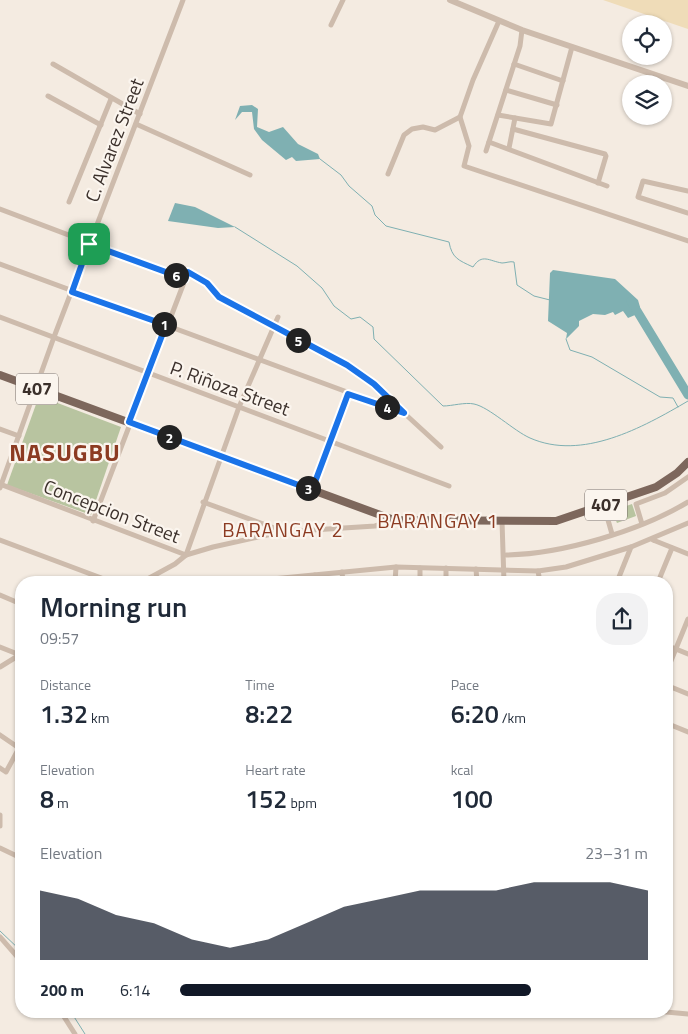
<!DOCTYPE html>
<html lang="en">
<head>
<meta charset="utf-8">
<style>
	body { margin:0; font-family:"Titillium Web",sans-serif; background:#f2f2f3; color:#1f2937; height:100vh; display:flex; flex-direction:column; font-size:19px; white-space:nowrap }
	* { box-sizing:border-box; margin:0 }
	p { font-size:16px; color:#747a83 }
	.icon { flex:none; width:28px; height:28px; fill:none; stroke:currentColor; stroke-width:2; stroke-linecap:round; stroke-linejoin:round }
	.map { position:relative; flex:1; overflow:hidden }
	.details { position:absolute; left:15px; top:576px; width:658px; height:442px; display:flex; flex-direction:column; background:#fff; border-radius:20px; box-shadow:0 1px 4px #0004 }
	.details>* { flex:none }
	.fabs { position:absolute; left:622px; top:15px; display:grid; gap:10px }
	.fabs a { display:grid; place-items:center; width:50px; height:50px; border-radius:50%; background:#fff; box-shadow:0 1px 4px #0004; font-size:25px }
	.pin { position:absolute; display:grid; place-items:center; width:42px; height:42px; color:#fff; margin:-21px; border-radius:10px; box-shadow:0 2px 8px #0006 }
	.km { position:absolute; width:25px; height:25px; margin:-12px; border-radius:50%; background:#222; color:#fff; font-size:14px; line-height:25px; text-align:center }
	.round { display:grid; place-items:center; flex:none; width:52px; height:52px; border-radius:20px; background:#f2f2f3 }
	.headline { display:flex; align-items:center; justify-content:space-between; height:85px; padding:0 25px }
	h1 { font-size:28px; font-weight:600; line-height:38px }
	.metrics { display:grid; grid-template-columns:repeat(3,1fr); gap:8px; height:85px; padding:5px 25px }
	.metrics div { display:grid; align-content:center }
	.metrics b { font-size:25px; font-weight:600 }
	.metrics small { font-size:14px; font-weight:400 }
	.metrics p { font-size:14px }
	.chart { height:140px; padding:10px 25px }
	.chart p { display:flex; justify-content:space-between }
	.chart svg { width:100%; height:90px; margin-top:5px; fill:#111827; opacity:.7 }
	ul { padding:0 25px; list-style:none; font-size:16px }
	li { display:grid; grid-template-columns:80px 60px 1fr; align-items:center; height:38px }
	li i { height:12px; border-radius:6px; background:#111827 }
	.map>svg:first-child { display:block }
</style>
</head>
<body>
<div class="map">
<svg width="688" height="1034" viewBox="0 0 688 1034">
	<rect width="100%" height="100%" fill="#f4ebe1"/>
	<!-- green -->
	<g fill="#b8c4a0">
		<polygon points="39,396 121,427 91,515 7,485"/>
		<polygon points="632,504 636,516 617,523 612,511"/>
	</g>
	<!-- sand -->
	<polygon fill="#efdcb8" points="603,0 688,0 688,29"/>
	<!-- water -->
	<g fill="#7fb0b2">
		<polygon points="252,105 258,109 257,127 269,132 283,127 298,144 318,154 320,159 296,161 292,157 286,160 262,140 254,129 252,112 242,112 235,120 240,106"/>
		<polygon points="175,203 195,207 235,227 218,228 168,221"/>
		<polygon points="553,270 615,279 638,300 640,307 635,315 628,318 623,311 615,315 613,312 605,315 593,314 579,321 579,326 566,339 567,333 548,321 550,273"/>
	</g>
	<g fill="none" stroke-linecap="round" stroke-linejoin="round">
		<!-- stream -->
		<g stroke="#7fb0b2" stroke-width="1">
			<path d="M320 159 341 175 349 186 372 206 375 215 386 226 449 242C452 258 458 260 473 267 482 253 489 261 502 263 506 263 510 261 514 262L517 285 534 296 550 300"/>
			<path d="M235 227 297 266 322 288 334 306 351 319 360 317 373 327 374 339 443 406C452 406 465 402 474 404 489 407 514 431 530 438 582 461 642 428 688 401"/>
			<polyline points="566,339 570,350 592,357 660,397 673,398 678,407"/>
			<polyline points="0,931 21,951"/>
			<polyline points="71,1012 85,1034"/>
		</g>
		<!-- river -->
		<polyline stroke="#7fb0b2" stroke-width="9" points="631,301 688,395"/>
		<!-- minor -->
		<g stroke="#cdbbac" stroke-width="5">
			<polyline points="331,25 343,0"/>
			<polyline points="53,64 140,114"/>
			<polyline points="514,64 563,81"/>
			<polyline points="506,90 557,105"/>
			<polyline points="48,96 101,125"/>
			<polyline points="498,115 551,124 572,47"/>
			<polyline points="460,117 469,146 464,166 688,241"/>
			<polyline points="136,124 250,175"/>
			<polyline points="513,129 605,154 606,156 598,183"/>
			<polyline points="489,142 607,186"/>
			<polyline points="509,148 515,118"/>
			<polyline points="486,151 520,46 522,30"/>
			<polyline points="388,174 404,135 412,129 423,127 435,130 460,117 473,80 499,21"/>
			<polyline points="688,191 643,181 638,197 688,213"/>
			<polyline points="69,202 111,99"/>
			<polyline points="0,209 185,279"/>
			<polyline points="0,264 404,413 441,447"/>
			<polyline points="0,317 449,486"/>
			<polyline points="0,429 19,436"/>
			<polyline points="0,484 186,555 239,407 278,317"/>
			<polyline points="0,488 54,337 183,0"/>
			<polyline points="312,490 348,394"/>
			<polyline points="203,502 277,529 281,532"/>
			<polyline points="604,506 612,534"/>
			<polyline points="93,521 188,272 207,283 219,297 347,365 374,384 404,413"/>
			<polyline points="502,521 504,582"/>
			<polyline points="642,524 636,504 665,493 688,477"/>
			<polyline points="0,540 112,582"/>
			<polyline points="653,540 688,554"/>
			<path d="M506 555C562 554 640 531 688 502"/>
			<polyline points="420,568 420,582"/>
			<polyline points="446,568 446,582"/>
			<polyline points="476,569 477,582"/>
			<polyline points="538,571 540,582"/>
			<polyline points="342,572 343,582"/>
			<polyline points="315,575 316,582"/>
			<polyline points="142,582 175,564 186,555 213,547 281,532 375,526 394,520"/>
			<polyline points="242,582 396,567 538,571 566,567 631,547 688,523"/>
			<polyline points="395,582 396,567"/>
			<polyline points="617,582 631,547"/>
			<polyline points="658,582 672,548"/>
			<polyline points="0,595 21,604"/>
			<polyline points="666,645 688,654"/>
			<polyline points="0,647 20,655"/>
			<polyline points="0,667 21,654"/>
			<polyline points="666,673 688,619"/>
			<polyline points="666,685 688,694"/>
			<polyline points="666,723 688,732"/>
			<polyline points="0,735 19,748 6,772 0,768"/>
			<polyline points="0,815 0,826"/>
			<polyline points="0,848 21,858"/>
			<polyline points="0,937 21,961"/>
			<polyline points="61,1012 75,1034"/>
			<polyline points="666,1012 688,1014"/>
		</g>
		<!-- tertiary -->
		<polyline stroke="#cdbbac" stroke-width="6" points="450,0 522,30 688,86"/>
		<!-- primary -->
		<polyline stroke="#7d675c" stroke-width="8" points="0,375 394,520 556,521 656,487 677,473 688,462"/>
	</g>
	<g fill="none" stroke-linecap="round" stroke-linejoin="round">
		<!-- route casing -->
		<g stroke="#fff" stroke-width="10">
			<polygon id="route" points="89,244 185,279 188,272 207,283 219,297 347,365 374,384 404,413 348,394 312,490 129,422 166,325 72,292"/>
		</g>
		<!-- route -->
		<use href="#route" stroke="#1a73e8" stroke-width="6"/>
	</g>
	<g text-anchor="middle" stroke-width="4.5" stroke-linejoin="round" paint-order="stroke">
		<!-- shield labels -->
		<g fill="#fbf5ee" stroke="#756b66" stroke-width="1">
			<rect x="16" y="373.5" width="42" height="31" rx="4"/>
			<rect x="585" y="489.5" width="42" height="31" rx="4"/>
		</g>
		<g font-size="18" font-weight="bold" fill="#3b302b">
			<text x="37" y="395">407</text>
			<text x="606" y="511">407</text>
		</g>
		<!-- street labels -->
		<g font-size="19" fill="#3b302b" stroke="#fbf5ee">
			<text transform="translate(114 140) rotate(-69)" y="7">C. Alvarez Street</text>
			<text transform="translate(230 388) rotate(20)" y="7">P. Riñoza Street</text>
			<text transform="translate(112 511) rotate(21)" y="7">Concepcion Street</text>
		</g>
		<!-- neighbourhood labels -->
		<g font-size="20" letter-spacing="1" fill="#8c3b22" stroke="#fbf5ee">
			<text x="438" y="528">BARANGAY 1</text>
			<text x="283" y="537">BARANGAY 2</text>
		</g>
		<!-- district labels -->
		<g font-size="24" font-weight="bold" letter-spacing="1" fill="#8c3b22" stroke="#fbf5ee">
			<text x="65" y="461">NASUGBU</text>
		</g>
	</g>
</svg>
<div class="fabs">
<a><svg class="icon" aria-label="locate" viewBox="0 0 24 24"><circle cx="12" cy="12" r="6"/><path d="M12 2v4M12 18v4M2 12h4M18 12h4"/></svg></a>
<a><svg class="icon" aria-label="layers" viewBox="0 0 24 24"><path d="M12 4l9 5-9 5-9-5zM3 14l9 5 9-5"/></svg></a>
</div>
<div class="pin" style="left:89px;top:244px;background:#1e9e55"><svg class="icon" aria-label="arrive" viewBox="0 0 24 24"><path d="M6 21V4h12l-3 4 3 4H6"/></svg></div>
<b class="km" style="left:164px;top:324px">1</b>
<b class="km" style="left:169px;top:437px">2</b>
<b class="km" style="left:308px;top:488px">3</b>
<b class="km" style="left:387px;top:407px">4</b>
<b class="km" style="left:298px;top:340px">5</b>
<b class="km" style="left:176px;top:275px">6</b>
<section class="details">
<div class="headline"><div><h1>Morning run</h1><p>09:57</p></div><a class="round"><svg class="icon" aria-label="share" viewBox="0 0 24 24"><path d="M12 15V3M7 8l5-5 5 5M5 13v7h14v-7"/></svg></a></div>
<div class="metrics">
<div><p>Distance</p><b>1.32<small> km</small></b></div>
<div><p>Time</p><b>8:22</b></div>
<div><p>Pace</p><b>6:20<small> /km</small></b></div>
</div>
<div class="metrics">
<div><p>Elevation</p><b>8<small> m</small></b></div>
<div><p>Heart rate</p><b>152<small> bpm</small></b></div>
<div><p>kcal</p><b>100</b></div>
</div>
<div class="chart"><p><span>Elevation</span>23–31 m</p>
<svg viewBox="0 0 160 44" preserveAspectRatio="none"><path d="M0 44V10L10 14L20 22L30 26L40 34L50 38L60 34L70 26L80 18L90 14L100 10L110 10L120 10L130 6L140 6L150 6L160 10V44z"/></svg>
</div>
<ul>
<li><b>200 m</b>6:14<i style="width:75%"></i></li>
</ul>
</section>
</div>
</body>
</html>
